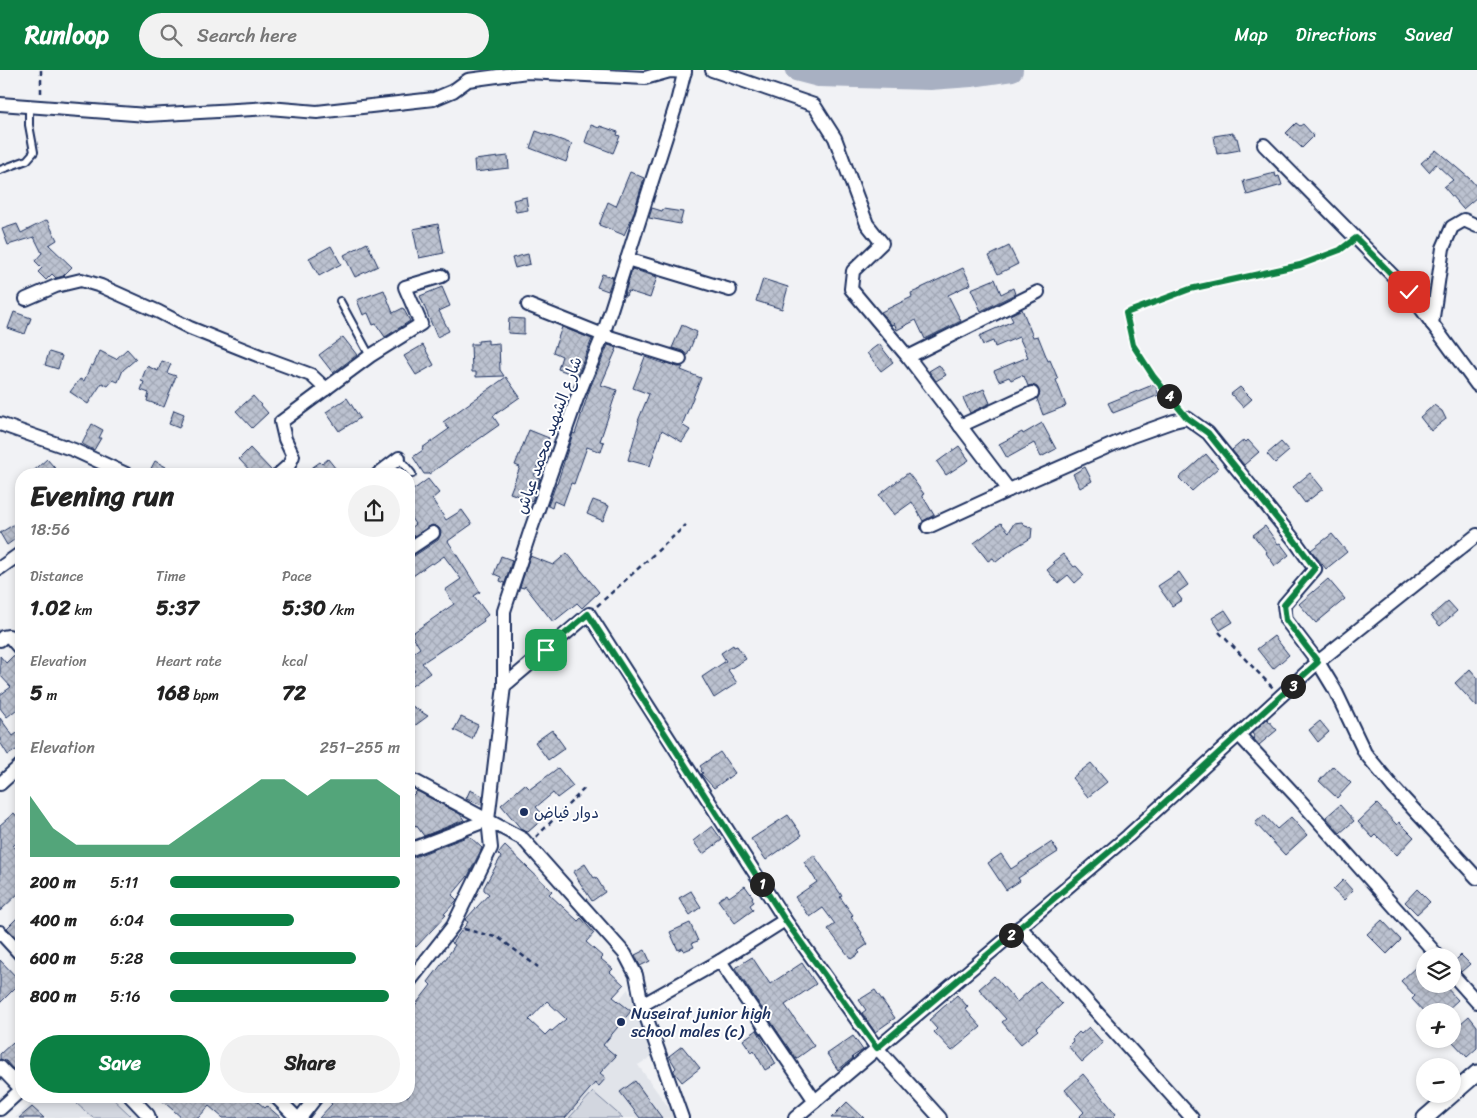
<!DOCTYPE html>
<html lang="en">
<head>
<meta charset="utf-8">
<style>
	body { margin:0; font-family:Sriracha,"Playpen Sans Arabic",sans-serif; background:#f2f2f2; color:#222; height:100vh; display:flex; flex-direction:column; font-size:19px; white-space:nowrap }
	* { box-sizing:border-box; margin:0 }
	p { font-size:16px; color:#767676 }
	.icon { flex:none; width:28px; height:28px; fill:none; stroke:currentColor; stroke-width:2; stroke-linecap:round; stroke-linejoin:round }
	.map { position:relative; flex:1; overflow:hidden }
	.sheet { position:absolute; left:15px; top:398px; width:400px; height:635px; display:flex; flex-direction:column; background:#fff; border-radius:20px; box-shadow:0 2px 8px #0003 }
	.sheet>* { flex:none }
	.tools { position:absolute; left:1416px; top:878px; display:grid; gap:10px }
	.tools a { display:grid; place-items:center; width:45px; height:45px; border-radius:50%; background:#fff; box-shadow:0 2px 8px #0003; font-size:25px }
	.pin { position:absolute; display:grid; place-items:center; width:42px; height:42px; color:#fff; margin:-21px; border-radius:10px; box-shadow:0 2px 8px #0006 }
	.km { position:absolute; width:25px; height:25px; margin:-12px; border-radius:50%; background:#222; color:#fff; font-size:14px; line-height:25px; text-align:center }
	.round { display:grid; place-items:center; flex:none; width:52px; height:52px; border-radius:26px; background:#f2f2f2 }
	.summary { display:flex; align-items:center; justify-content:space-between; height:85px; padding:0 15px }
	h1 { font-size:28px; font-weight:800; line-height:38px }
	.figures { display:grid; grid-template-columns:repeat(3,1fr); gap:8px; height:85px; padding:5px 15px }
	.figures div { display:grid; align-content:center }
	.figures b { font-size:21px; font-weight:800 }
	.figures small { font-size:14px; font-weight:400 }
	.figures p { font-size:14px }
	.chart { height:140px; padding:10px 15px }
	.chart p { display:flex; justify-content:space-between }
	.chart svg { width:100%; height:90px; margin-top:5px; fill:#0b8043; opacity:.7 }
	.action { display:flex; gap:10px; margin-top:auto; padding:10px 15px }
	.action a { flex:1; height:58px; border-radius:30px; background:#0b8043; color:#fff; font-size:20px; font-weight:800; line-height:58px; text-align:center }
	.action a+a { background:#f2f2f2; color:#222 }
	ul { padding:0 15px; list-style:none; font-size:16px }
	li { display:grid; grid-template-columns:80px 60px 1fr; align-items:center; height:38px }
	li i { height:12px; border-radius:6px; background:#0b8043 }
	header { display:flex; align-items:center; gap:30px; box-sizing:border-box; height:70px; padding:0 25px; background:#0b8043; color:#fff }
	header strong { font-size:24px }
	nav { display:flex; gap:28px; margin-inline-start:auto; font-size:18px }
	.search { width:350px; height:45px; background:#f2f2f2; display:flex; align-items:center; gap:12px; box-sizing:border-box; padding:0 18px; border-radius:28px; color:#767676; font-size:19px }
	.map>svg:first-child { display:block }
</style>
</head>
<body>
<header>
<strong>Runloop</strong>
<div class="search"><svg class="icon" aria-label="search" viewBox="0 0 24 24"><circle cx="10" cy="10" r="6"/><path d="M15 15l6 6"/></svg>Search here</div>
<nav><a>Map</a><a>Directions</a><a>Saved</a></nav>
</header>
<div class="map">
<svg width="1477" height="1048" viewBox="0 0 1477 1048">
	<defs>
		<pattern id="building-cross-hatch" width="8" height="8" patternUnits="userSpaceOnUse" patternTransform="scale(1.25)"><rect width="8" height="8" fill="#bcc2d0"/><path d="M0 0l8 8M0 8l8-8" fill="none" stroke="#a1a7b5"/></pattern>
	</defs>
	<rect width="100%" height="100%" fill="#f1f2f5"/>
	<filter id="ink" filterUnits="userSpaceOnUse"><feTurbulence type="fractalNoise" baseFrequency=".02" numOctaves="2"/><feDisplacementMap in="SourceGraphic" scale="10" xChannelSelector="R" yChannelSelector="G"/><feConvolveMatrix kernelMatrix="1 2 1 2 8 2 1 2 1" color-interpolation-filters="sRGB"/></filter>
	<g filter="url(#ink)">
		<!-- built -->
		<g fill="#e1e4ea">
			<polygon points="628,919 654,985 638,995 676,1048 520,1048"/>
			<polygon points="39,1026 117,1026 142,1048 15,1048"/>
		</g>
		<!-- park -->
		<g fill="#d2d6df" stroke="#76829e">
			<polygon points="593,1022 623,1048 569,1048"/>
			<polygon points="85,1026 110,1026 131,1046 129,1048 93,1048 77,1034"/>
		</g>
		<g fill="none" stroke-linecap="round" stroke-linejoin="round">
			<!-- river -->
			<polyline stroke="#a8b0c2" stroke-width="22" points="796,0 819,6 930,9 971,6 1012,0"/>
		</g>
		<!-- building -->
		<g fill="url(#building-cross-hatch)" stroke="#1b2f5e" fill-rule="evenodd">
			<polygon points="1296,53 1300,56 1303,54 1314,66 1302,78 1286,63"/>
			<polygon points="591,55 599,58 600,56 618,62 617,65 620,66 613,83 585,72"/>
			<polygon points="536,61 572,74 566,92 530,78"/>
			<polygon points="1233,63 1233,65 1235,65 1235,68 1237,68 1240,80 1217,84 1214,66"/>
			<polygon points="1436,80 1470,109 1477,117 1477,127 1463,139 1444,117 1453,110 1436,94 1429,102 1421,93"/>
			<polygon points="508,86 509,98 475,102 474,90"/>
			<polygon points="630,102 644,108 633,145 624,165 599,155 608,132 616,136"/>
			<polygon points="1275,103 1276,107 1279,106 1282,115 1247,125 1243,111"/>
			<polygon points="526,127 528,140 516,142 513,130"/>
			<polygon points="652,138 662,141 663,139 683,142 680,154 649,148"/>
			<polygon points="47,150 57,170 49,175 72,197 63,206 56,208 52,204 46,210 38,202 42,198 35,191 42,183 34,167 8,175 2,159 17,154 21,163"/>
			<polygon points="438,154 444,183 419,188 413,159"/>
			<polygon points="367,173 378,196 355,207 344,185"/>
			<polygon points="331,176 341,194 319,206 309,188"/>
			<polygon points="1009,176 1018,194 998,204 989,186"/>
			<polygon points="528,184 530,194 515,198 512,188"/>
			<polygon points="963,198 971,214 948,225 961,251 925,269 916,250 897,260 894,253 892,255 881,242 912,227 911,223 921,219 921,218"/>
			<polygon points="632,199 657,207 650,228 628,221 626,226 624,226"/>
			<polygon points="602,204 613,207 608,221 597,217"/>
			<polygon points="763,209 788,217 782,239 756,231"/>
			<polygon points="995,209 1001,224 1013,218 1015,224 981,241 971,219"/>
			<polygon points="442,217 450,236 439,241 449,261 437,267 420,226"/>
			<polygon points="384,220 393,243 403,238 410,251 385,267 376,254 373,255 368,243 363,245 357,230"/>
			<polygon points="1022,239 1033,267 1038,266 1048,291 1050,290 1058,309 1056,310 1066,336 1043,345 1037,329 1040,323 1037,317 1032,315 1028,316 1024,306 1023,307 1022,305 1011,310 1009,307 999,311 994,301 1028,287 1019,267 995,277 993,271 983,275 979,266 1013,251 1010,245"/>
			<polygon points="14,242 31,248 25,264 8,258"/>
			<polygon points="509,248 524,249 524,264 508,263"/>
			<polygon points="682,255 697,262 687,286 683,281 672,278"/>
			<polygon points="562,257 592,269 577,306 558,299 562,286 553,282"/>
			<polygon points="343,267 357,285 333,303 319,285"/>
			<polygon points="488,270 488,274 499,273 500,300 504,306 476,307 476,302 472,302 471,274 478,274 478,271"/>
			<polygon points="879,274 893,292 881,301 867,283"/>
			<polygon points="423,275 434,295 416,305 404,286"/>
			<polygon points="608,275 617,278 601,315 617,320 600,371 604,372 601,382 587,377 574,414 571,413 563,435 554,431 552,438 548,436 556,414 557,414 573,363 575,364 590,318"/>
			<polygon points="127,279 136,289 123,300 118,312 113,310 108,316 102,313 88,334 70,322 80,309 84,311 91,295 93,296 100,281 116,289"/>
			<polygon points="49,282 62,286 58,299 45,295"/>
			<polygon points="645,287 665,294 666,293 678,297 683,297 681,300 701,308 682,355 690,360 682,372 662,360 650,396 628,390 639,352 638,351 649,324 633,318"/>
			<polygon points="162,291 171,294 167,303 176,306 164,337 147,331 149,323 141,320 144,312 141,311 147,296 158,301"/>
			<polygon points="939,295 946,305 936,311 929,301"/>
			<polygon points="506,307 520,327 493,346 499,355 429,404 424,404 413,387 423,380 422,378 449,359 443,352"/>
			<polygon points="1155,314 1159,325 1113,343 1108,333"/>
			<polygon points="1240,317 1252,329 1243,337 1231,324"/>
			<polygon points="984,319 990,333 970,343 963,328"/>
			<polygon points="253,326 268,343 252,358 236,341"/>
			<polygon points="347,328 360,348 339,361 326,342"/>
			<polygon points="1434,335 1442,341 1446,349 1431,361 1420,347"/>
			<polygon points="174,340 184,344 179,358 169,354"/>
			<polygon points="1042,353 1056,379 1041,387 1034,373 1007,388 999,374 1022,362 1023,364"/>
			<polygon points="92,354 103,360 99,368 101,368 94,380 82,374"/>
			<polygon points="529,360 549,368 534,406 540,408 532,431 510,423 520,397 515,395"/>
			<polygon points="1244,370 1246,372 1248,370 1259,382 1244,395 1232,380"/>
			<polygon points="1281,372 1289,381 1275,393 1267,384"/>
			<polygon points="959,376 969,390 946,405 937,392"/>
			<polygon points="250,378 272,401 271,404 253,404 239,389"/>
			<polygon points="1206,384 1218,398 1192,421 1179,408"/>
			<polygon points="47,389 60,404 30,404"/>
			<polygon points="328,389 340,404 303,404 320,392 322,394"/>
			<polygon points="155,391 166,397 162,404 148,404"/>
			<polygon points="1085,397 1092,411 1080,418 1073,404"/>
			<polygon points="908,403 924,424 922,425 934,445 923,451 912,432 894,445 879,425"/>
			<polygon points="1310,403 1323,419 1305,433 1293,417"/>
			<polygon points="428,409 439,423 432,429 446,450 462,440 472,454 448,471 480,522 474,526 488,545 483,549 484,551 464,565 422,593 430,603 409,618 409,606 415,601 409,593 409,586 420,578 411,564 454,534 445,520 461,509 444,486 433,494 431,493 413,506 409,500 409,487 414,486 438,470 440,466 441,462 439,458 436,456 432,455 409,469 409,459 415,454 409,445 409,423"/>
			<polygon points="593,430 609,436 603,451 587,444"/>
			<polygon points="21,450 21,465 7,475 0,463"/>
			<polygon points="1022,452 1025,456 1032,458 1031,468 1014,478 996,492 993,488 988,491 974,473 1001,453 1009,462 1014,453"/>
			<polygon points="1265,456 1278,474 1280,473 1289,485 1275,496 1266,483 1267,482 1253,465"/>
			<polygon points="1332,464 1347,482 1326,499 1311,480"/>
			<polygon points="567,483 599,522 582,538 577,533 553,552 525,516 524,518 520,517 530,486 553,495"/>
			<polygon points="1063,484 1074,497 1076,496 1084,505 1075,513 1068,505 1058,513 1047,500 1055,493 1053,492"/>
			<polygon points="501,486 512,490 505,513 500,511 501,507 494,504"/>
			<polygon points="1179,502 1188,515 1177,523 1182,530 1172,536 1158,516"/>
			<polygon points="1328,509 1345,529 1316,553 1299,534"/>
			<polygon points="1448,531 1457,541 1440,556 1431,546"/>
			<polygon points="1225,540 1233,552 1220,560 1212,548"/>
			<polygon points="1274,566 1289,585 1273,599 1257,579"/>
			<polygon points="733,575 734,577 737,576 746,589 728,600 737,613 714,628 702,607 726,591 721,583"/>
			<polygon points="0,586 6,593 13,586 21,595 21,636 7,647 0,638 0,625 11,617 0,605"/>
			<polygon points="1470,599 1477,607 1477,637 1455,613"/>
			<polygon points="409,634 428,646 409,660"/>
			<polygon points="461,647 478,655 472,669 454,660"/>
			<polygon points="0,648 13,666 21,660 21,677 8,685 0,672"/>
			<polygon points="1267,649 1277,660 1259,675 1253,668 1254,666 1252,663"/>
			<polygon points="1320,651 1329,662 1318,672 1309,660"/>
			<polygon points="552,660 565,678 548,690 535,672"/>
			<polygon points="720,682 735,703 714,718 701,704 703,703 701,701 702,699 700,696"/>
			<polygon points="1091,693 1107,712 1088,727 1072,708"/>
			<polygon points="1333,696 1351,713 1337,728 1319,711"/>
			<polygon points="558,698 573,716 557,728 553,723 536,737 545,747 528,762 522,760 501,735 525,714 530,719"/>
			<polygon points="470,720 483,726 482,735 466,729"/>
			<polygon points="417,721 460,744 464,750 424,766 416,755 409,762 409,729"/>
			<polygon points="1377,734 1397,755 1399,752 1414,767 1397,785 1376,765 1373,768 1358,752"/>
			<polygon points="1340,735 1354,751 1340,763 1326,747"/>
			<polygon points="14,743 21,751 21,769 13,776 21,783 21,821 0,841 0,755"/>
			<polygon points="788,745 802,765 766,790 751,769"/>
			<polygon points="1264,745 1277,759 1291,747 1307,765 1285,785 1255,753"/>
			<polygon points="712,756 722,770 703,784 693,771"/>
			<polygon points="469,766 482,778 468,806 452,825 457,830 444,844 446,845 416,877 409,871 409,789"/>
			<polygon points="1052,772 1058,782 1018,808 1020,811 1006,820 988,793 1001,784 1011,799"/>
			<path d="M505 776 552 821 549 824 578 851 581 848 594 863 586 872 603 887 601 889 613 899 610 902 624 915 613 927 631 941 603 975 616 986 600 1003 606 1008 599 1016 595 1013 565 1048H319L332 1034 325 1028V1026H409V943L431 915 428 912 447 887 455 875 452 873 468 852 465 850 489 824 484 820V817L501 787 498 784ZM547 931 566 949 552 961 550 960 545 965 529 950Z"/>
			<polygon points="814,785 842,826 840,827 853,845 851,847 862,863 861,864 868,874 858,881 860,883 851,889 828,859 835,854 823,838 810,847 795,827 817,812 804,792"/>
			<polygon points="585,794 594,808 596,807 605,822 592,831 573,802"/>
			<polygon points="1343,810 1353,821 1344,830 1333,820"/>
			<polygon points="745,816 753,827 752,828 754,832 750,835 753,840 735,853 718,830 727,824 729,827"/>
			<polygon points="1417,819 1430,832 1417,844 1405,832"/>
			<polygon points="691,821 701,837 690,845 679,828"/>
			<polygon points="21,844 21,873 7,858"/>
			<polygon points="1382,850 1401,870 1387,884 1367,864"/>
			<polygon points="690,853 698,871 692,873 694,877 684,881 683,878 678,880 670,862"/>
			<polygon points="645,880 650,891 640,896 635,885"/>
			<polygon points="1461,885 1470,894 1461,902 1458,898 1452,896 1452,894"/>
			<polygon points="752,887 770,914 802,893 816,914 785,935 814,976 796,989 735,898"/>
			<polygon points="0,890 21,912 0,933"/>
			<polygon points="1419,894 1425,901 1425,914 1443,914 1458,930 1446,941 1425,941 1425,943 1412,929 1415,926 1401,911"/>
			<polygon points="994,906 1017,932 1040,911 1062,934 1036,958 1038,960 1021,974 1002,952 1006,949 979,919"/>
			<polygon points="875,920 895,948 875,962 862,943 866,940 859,930"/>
			<polygon points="957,925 968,937 965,939 981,957 952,981 934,962 937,959 929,950"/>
			<polygon points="1469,946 1477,956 1477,978 1467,987 1452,971 1452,961"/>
			<polygon points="1089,957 1103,973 1082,992 1068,976 1073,971 1072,969 1079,962 1081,964"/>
			<polygon points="757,960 776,994 765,1000 754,981 752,983 743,970"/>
			<polygon points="853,966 863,980 852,987 853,988 838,1000 827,984"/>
			<polygon points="21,968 21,992 13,999 6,991 0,989 0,984 13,972 15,974"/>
			<polygon points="682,976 700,998 682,1012 674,1002 674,1000 676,998 669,986"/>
			<polygon points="1083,1004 1116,1044 1112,1048 1078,1048 1084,1042 1065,1020"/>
			<polygon points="635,1011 662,1048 640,1048 620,1022"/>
			<polygon points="157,1026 251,1026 265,1038 267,1036 281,1048 223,1048 209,1036 198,1048 182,1048"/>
			<polygon points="847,1032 864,1048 831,1048"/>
			<polygon points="32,1037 44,1048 19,1048"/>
		</g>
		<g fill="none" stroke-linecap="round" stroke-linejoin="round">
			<!-- service casing -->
			<g stroke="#1b2f5e" stroke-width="10">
				<g id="service">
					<polyline points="0,100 27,90 34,82 29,55 29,36"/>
					<polyline points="340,231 370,286"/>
					<polyline points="399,388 412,404"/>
				</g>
			</g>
			<!-- minor casing -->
			<g stroke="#1b2f5e" stroke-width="16">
				<g id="minor">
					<polyline points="712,0 814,35 835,68 867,154 882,173 853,201 851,219 908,287 1009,420 1132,366 1174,351 1187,348 1208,363 1295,471 1315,499 1284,535 1286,550 1318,592 1335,620 1365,683 1393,717 1477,808"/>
					<polyline points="0,34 147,45 269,38 317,42 434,29 453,21 468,10 527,2 645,8 670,1 685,2"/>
					<polyline points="1264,75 1409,222 1477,315"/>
					<polyline points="627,189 730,220"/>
					<polyline points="26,229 56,216 81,210 101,216 159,242 190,258 265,288 311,305 326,319"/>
					<polyline points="528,235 603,265 680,289"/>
					<polyline points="1432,254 1443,178 1452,157 1464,150 1477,156"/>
					<polyline points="908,287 1038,222"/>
					<polyline points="0,354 74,380 126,404"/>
					<polyline points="960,356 1032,323"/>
					<polyline points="279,404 289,395 293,386 285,369 281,352 370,286 421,254 405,217 442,206"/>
					<polyline points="378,404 399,388"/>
					<polyline points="928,457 1009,420"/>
					<polyline points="409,479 433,463"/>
					<polyline points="0,498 21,483"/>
					<polyline points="0,570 3,567 9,566 21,580"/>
					<polyline points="504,616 589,544 785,850 720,891 642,935"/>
					<polyline points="1239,665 1297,727 1438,886"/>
					<polyline points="409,708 523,769 625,884 636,905 642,935 682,1048"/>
					<polyline points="0,714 21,695"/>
					<polyline points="409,780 488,750"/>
					<polyline points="785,850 877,978 940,1048"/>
					<polyline points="1020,857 1192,1048"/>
					<polyline points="0,862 21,885"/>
					<polyline points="720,891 815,1031"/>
					<polyline points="1452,904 1477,932"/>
					<polyline points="409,912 453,856 491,778 488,750 504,616 504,541 530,462 577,328 603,265 677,32 685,0"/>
					<polyline points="0,997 21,1019"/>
					<polyline points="130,1026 148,1045 149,1048"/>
					<polyline points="275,1026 297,1048"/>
					<polyline points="0,1039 21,1020"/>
					<polyline points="300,1048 317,1026"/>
					<polyline points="795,1048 1128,766 1318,592 1477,465"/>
				</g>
			</g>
			<!-- tertiary casing -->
			<g stroke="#1b2f5e" stroke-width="19">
				<polyline id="tertiary" points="1425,1048 1477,1003"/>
			</g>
			<!-- path -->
			<g stroke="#1b2f5e" stroke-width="2.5" stroke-dasharray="5 4" stroke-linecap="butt">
				<polyline points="41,0 41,26"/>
				<polyline points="1178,337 1153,306 1133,275 1126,243 1190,219 1300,195 1340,180 1346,175"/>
				<polyline points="597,536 686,455"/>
				<polyline points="1219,562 1273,618"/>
				<polyline points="536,767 585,718"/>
				<polyline points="464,859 499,868 538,897"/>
			</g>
			<!-- service -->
			<use href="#service" stroke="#fff" stroke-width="6"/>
			<!-- minor -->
			<use href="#minor" stroke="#fff" stroke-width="12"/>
			<!-- tertiary -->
			<use href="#tertiary" stroke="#fff" stroke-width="15"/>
		</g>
	</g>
	<g fill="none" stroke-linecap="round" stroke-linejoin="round" filter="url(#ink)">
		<!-- route casing -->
		<g stroke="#fff" stroke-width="10">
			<polyline id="route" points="546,580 588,544 785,850 877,978 1128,766 1318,592 1286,550 1284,535 1315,498 1295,471 1208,363 1187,348 1153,306 1133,275 1126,243 1190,219 1300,195 1340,180 1356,168 1409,222"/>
		</g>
		<!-- route -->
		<use href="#route" stroke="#0b8043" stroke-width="6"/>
	</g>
	<!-- markers -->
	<g fill="#1b2f5e" stroke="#fff" stroke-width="2">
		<circle cx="524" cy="742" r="5"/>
		<circle cx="621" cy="952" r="5"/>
	</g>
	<g text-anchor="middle" stroke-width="4" stroke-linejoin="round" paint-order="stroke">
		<!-- street labels -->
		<g font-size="16" fill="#1b2f5e" stroke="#fff">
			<text transform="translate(548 365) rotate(-70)" y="6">شارع الشهيد محمد عياش</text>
		</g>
		<!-- poi labels -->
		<g font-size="16" fill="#1b2f5e" stroke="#fff" text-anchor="start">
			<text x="534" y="748">دوار فياض</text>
			<text x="631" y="949">Nuseirat junior high<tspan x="631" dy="18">school males (c)</tspan></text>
		</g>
	</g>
</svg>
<div class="tools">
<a><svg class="icon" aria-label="layers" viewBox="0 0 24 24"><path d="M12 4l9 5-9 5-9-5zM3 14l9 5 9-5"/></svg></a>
<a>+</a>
<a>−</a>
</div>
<div class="pin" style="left:546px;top:580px;background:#1e9e55"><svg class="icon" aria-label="arrive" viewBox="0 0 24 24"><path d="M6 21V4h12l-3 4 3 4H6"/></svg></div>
<div class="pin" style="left:1409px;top:222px;background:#d93025"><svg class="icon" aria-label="check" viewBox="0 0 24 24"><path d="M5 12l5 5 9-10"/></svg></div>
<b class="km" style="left:762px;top:814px">1</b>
<b class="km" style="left:1011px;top:865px">2</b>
<b class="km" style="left:1293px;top:616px">3</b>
<b class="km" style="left:1169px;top:326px">4</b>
<section class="sheet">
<div class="summary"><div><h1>Evening run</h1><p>18:56</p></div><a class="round"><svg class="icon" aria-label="share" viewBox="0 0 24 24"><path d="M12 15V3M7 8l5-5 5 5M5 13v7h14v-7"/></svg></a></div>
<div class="figures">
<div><p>Distance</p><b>1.02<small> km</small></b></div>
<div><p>Time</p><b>5:37</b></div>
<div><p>Pace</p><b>5:30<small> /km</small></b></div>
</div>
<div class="figures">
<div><p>Elevation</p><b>5<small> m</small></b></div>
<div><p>Heart rate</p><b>168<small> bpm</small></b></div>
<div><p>kcal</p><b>72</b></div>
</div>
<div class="chart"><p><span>Elevation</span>251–255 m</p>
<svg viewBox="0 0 160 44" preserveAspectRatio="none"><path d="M0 44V14L10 30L20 38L30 38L40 38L50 38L60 38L70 30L80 22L90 14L100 6L110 6L120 14L130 6L140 6L150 6L160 14V44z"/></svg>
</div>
<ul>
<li><b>200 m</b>5:11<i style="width:100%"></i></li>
<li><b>400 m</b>6:04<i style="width:54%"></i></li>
<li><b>600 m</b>5:28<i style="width:81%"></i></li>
<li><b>800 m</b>5:16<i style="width:95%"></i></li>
</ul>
<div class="action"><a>Save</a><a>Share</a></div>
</section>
</div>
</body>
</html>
